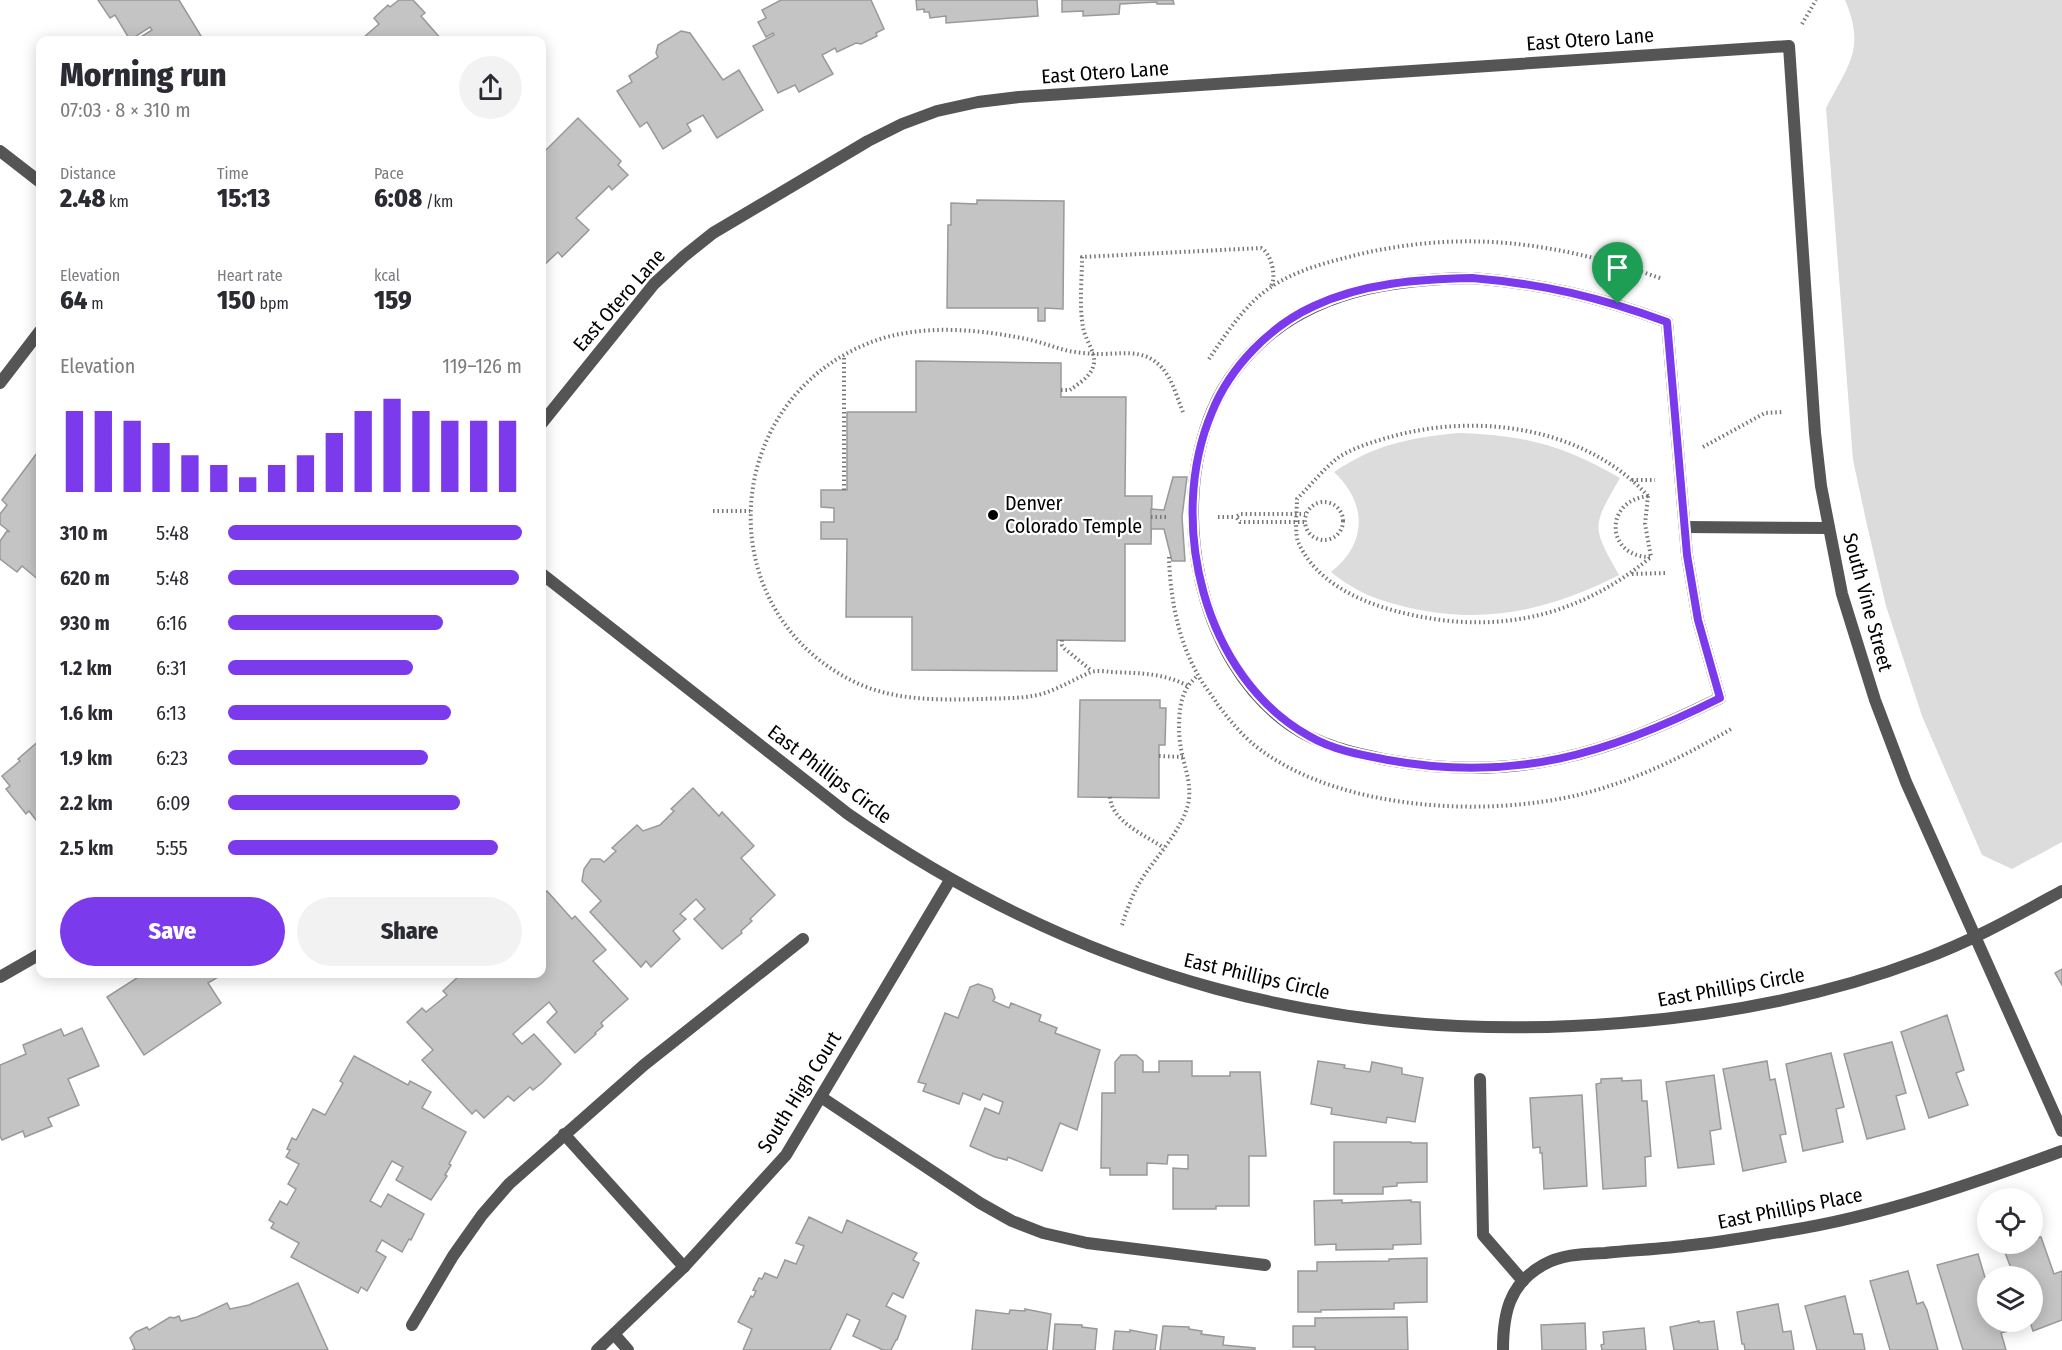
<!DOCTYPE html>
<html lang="en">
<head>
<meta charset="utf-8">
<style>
	body { margin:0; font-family:"Fira Sans Condensed",sans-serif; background:#f2f2f3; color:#2b2b33; height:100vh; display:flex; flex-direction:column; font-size:22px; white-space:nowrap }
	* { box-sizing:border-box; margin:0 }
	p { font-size:20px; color:#7c7c81 }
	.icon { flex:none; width:33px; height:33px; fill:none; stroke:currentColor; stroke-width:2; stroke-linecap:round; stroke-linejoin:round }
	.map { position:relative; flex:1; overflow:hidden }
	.side { position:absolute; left:36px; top:36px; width:510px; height:942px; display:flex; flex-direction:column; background:#fff; border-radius:12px; box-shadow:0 3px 15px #0003 }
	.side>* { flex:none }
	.fabs { position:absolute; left:1977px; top:1188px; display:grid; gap:12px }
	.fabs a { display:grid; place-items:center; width:66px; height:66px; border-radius:50%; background:#fff; box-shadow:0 3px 15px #0003; font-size:30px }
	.pin { position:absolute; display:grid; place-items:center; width:51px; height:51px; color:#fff; margin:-62px -26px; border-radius:50% 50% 50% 0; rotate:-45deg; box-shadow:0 0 6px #0007 }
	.pin .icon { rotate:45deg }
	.round { display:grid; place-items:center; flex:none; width:63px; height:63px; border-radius:32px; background:#f2f2f3 }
	.head { display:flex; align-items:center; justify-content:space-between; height:102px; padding:0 24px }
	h1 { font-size:33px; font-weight:800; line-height:45px }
	.figures { display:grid; grid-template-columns:repeat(3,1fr); gap:9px; height:102px; padding:6px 24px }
	.figures div { display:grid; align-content:center }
	.figures b { font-size:26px; font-weight:800 }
	.figures small { font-size:16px; font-weight:400 }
	.figures p { font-size:16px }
	.chart { height:168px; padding:12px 24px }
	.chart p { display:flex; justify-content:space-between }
	.chart svg { width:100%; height:108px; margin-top:6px; stroke:#7c3aed; stroke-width:6 }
	.action { display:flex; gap:12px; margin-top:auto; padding:12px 24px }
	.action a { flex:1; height:69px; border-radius:36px; background:#7c3aed; color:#fff; font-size:24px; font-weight:800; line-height:69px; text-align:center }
	.action a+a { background:#f2f2f3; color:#2b2b33 }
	ul { padding:0 24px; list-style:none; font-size:20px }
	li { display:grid; grid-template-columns:96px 72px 1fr; align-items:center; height:45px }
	li i { height:15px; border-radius:8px; background:#7c3aed }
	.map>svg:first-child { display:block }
</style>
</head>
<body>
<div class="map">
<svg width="2062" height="1350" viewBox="0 0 2062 1350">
	<rect width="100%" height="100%" fill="#fff"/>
	<!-- green -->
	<g fill="#dcdcdc">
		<path d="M1845 0H2062V842L2012 869 1982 855 1922 716 1886 606 1867 525 1853 460 1826 108C1848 65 1866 49 1845 0Z"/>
		<path d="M1458 433C1524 435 1563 445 1620 478 1592 527 1591 525 1619 575 1550 610 1486 625 1410 608 1377 600 1357 593 1331 572 1368 543 1367 503 1334 472 1376 444 1409 438 1458 433Z"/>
	</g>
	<!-- building -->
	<g fill="#c4c4c4" stroke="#999" stroke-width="1.5">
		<polygon points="98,0 179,0 201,36 194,40 136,40 152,30 150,27 130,40 115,15 110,18"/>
		<polygon points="399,0 413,0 425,13 421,16 442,40 367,40 364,37 379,24 374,18 388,5 390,7"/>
		<polygon points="781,0 871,0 884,29 876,33 877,36 861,44 856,43 837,52 835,48 822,55 833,74 799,92 795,85 778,93 753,46 774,35 773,33 766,37 758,22 766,18 762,10"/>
		<polygon points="916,0 1037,0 1038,16 946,23 946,16 930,18 929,12 924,12 924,9 917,10"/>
		<polygon points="1062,0 1173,0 1174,4 1157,4 1157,2 1120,4 1119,14 1083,16 1083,11 1062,12"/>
		<polygon points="681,31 690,33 723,80 739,70 763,110 717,138 703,115 687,124 691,131 663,149 647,122 640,127 617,91 632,82 629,76 658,57 656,53 658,45"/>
		<polygon points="578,118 621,161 618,165 628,175 612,190 609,186 576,218 589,230 562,257 558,252 543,266 542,154"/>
		<polygon points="977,200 1064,201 1063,309 1045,308 1045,321 1038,321 1038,308 947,308 948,225 951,225 951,203 977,204"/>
		<polygon points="916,361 1061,363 1061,397 1126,397 1125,496 1152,496 1151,544 1125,544 1125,641 1057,640 1057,671 912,670 912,617 846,617 847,539 821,539 821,522 834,522 834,508 821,507 821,490 847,490 847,412 916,412"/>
		<polygon points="37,453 40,456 40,581 22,566 17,572 0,559 0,541 7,531 10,532 0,524 0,514 7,505 2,500"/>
		<polygon points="1173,477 1187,477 1182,517 1185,561 1172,561 1164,529 1151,529 1151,509 1164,510"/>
		<polygon points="1080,700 1160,700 1160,708 1166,708 1165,745 1159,745 1159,798 1078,797"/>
		<polygon points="40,740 40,825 29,811 26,814 6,789 10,786 2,776 20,761 18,759"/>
		<polygon points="693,788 719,816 722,812 754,846 741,858 775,895 750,919 752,921 741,931 742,933 722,949 694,919 705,909 696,899 680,914 686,919 673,931 680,939 651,967 646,961 641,967 590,912 601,901 582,881 584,869 591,859 600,859 604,862 616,851 612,848 637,825 643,831 660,825 674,811 671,809"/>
		<polygon points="547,891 572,919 575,916 606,950 593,961 628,999 604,1020 601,1023 603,1026 595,1033 596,1034 575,1053 547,1022 557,1012 549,1002 513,1034 522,1044 534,1034 561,1064 542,1083 533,1090 530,1087 514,1101 508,1096 484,1118 476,1110 472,1114 422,1060 433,1050 407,1022 422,1008 426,1012 447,995 443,991 458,977 455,974 542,974 542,896"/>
		<polygon points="2062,969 2062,985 2055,973"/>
		<polygon points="143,974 223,974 208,983 221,1003 144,1055 107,997"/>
		<polygon points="978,984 992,989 995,998 993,1001 1009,1008 1011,1003 1041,1015 1039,1021 1057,1028 1055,1033 1100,1050 1077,1130 1060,1123 1042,1171 1008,1157 1007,1160 995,1157 970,1146 985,1108 999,1114 1003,1102 983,1094 980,1100 963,1093 959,1104 923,1091 926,1084 918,1082 945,1013 958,1018 970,987"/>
		<polygon points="1947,1015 1964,1070 1956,1073 1968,1105 1929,1118 1901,1032"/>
		<polygon points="82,1028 99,1066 68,1079 79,1105 48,1118 52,1126 25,1137 23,1131 2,1140 0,1136 0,1065 26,1054 23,1045 61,1029 64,1036"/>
		<polygon points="1892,1042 1906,1093 1896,1096 1905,1129 1867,1139 1844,1054"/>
		<polygon points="1831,1053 1844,1107 1836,1109 1843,1142 1803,1151 1786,1064"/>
		<polygon points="1121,1055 1136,1055 1143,1061 1143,1072 1159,1072 1159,1061 1192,1061 1192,1076 1230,1076 1230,1072 1260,1072 1266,1156 1249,1156 1249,1206 1216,1206 1216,1209 1173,1209 1173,1168 1188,1169 1188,1155 1168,1155 1167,1164 1147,1163 1147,1175 1110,1175 1110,1168 1101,1168 1102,1093 1115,1093 1115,1062"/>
		<polygon points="354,1056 408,1085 410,1081 431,1092 422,1108 466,1132 449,1164 451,1165 445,1175 447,1176 431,1200 396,1180 403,1167 392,1161 370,1201 381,1207 388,1194 424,1214 411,1240 409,1239 402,1252 382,1240 376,1251 386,1257 367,1291 361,1287 358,1293 291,1257 299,1243 271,1228 274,1223 269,1220 280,1201 287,1205 296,1189 288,1184 299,1164 286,1157 290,1150 287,1149 292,1138 296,1140 313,1109 325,1115 343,1083 340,1081"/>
		<polygon points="1318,1061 1345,1065 1344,1068 1370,1072 1372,1062 1402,1068 1402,1074 1423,1078 1415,1122 1387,1117 1386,1123 1331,1114 1332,1108 1311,1104"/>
		<polygon points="1767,1061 1770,1080 1775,1079 1786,1134 1780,1135 1786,1162 1743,1171 1723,1069"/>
		<polygon points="1714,1075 1721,1129 1710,1131 1714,1164 1678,1168 1666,1082"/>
		<polygon points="1622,1078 1622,1081 1641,1080 1642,1101 1647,1101 1651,1156 1645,1157 1646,1186 1603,1189 1596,1084 1601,1083 1601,1079"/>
		<polygon points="1582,1095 1587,1186 1544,1189 1542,1153 1540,1153 1540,1147 1533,1148 1530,1098"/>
		<polygon points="1334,1142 1411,1142 1411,1143 1427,1143 1427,1182 1397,1183 1397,1186 1383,1187 1383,1194 1334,1194"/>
		<polygon points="1342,1200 1342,1203 1411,1200 1411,1202 1420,1202 1421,1244 1393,1245 1393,1249 1336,1250 1336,1244 1315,1245 1314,1201"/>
		<polygon points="809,1217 842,1233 847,1220 917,1253 913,1260 919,1263 903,1298 893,1293 886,1306 906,1316 897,1340 896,1340 891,1350 883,1350 853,1336 860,1320 847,1314 830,1350 743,1350 752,1329 738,1322 751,1296 753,1297 756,1291 753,1290 759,1278 762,1279 765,1273 777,1278 785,1260 796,1264 804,1246 796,1243"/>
		<polygon points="2041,1237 2054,1274 2062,1271 2062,1320 2033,1331 2030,1322 2032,1322 2032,1276 2014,1276 2004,1250 2021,1244 2032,1244 2032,1239"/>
		<polygon points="1978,1254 1986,1281 1988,1280 1988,1322 2006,1322 2008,1331 2001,1333 2006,1350 1963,1350 1937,1265"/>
		<polygon points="1427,1258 1427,1302 1394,1303 1394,1309 1321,1310 1321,1312 1298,1312 1298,1271 1317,1271 1317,1262 1389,1261 1389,1259"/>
		<polygon points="1908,1271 1917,1304 1923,1302 1927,1310 1938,1350 1890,1350 1870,1281"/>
		<polygon points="298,1283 328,1350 132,1350 135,1349 130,1338 136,1332 147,1327 149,1330 170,1317 174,1318 179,1316 181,1321 197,1317 227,1303 230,1309 249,1305"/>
		<polygon points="1845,1296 1854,1334 1862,1334 1865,1350 1817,1350 1805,1306"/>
		<polygon points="1778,1304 1783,1332 1791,1331 1794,1350 1745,1350 1744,1344 1742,1344 1737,1312"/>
		<polygon points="1025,1309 1051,1314 1047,1350 972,1350 976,1310 1009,1314 1010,1310 1025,1311"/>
		<polygon points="1407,1317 1408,1350 1315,1350 1315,1347 1293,1347 1293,1326 1315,1326 1315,1318"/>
		<polygon points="1699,1321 1699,1323 1714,1321 1718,1350 1674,1350 1670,1327"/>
		<polygon points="1585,1323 1586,1350 1542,1350 1541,1325"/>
		<polygon points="1055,1324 1082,1325 1082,1327 1097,1329 1095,1350 1053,1350"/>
		<polygon points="1163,1326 1189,1327 1189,1329 1202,1331 1201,1334 1224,1337 1223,1345 1255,1348 1255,1350 1160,1350"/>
		<polygon points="1644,1328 1646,1350 1602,1350 1601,1345 1604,1344 1603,1332"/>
		<polygon points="1130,1330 1157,1335 1155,1350 1113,1350 1115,1331 1130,1332"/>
	</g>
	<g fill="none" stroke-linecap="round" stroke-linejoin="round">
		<!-- path -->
		<g stroke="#777" stroke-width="4" stroke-dasharray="1.5 3" stroke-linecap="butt">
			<polyline points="1802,24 1816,0"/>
			<path d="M1209 359C1226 334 1245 304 1271 287 1298 269 1329 262 1360 254 1469 229 1559 243 1663 279"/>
			<path d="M1061 390H1070C1078 384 1090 377 1093 367 1098 354 1085 341 1083 327 1079 305 1082 280 1082 257L1261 248C1271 253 1277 276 1271 286"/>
			<path d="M1183 412C1178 400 1174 386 1168 376 1151 349 1130 353 1103 354 1092 354 1080 353 1069 351 1056 348 1044 343 1031 340 980 329 919 323 869 343 717 403 709 616 859 684 898 701 940 700 981 699 1000 698 1019 699 1038 695 1057 690 1072 680 1089 673 1095 670 1104 671 1111 672 1138 673 1164 673 1188 686"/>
			<polyline points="1703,447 1765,413 1783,412"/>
			<polyline points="1632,480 1655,480"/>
			<polyline points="844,490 844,355"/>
			<path d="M1648 496C1585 427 1477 412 1390 437 1373 442 1355 447 1339 457 1324 468 1311 485 1297 499 1297 510 1294 535 1299 544 1315 578 1350 597 1385 608 1483 637 1571 623 1651 557"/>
			<path d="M1648 496C1603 501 1606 557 1650 557"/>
			<polyline points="1648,496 1645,524 1651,557"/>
			<circle cx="1324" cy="521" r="19"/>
			<polyline points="713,511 750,511"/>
			<polyline points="1151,517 1168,517"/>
			<polyline points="1218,517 1236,517"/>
			<polyline points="1304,522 1240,522 1236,517 1240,514 1305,514"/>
			<path d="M1169 557C1170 597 1178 640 1198 675 1203 685 1212 695 1218 705 1231 722 1244 738 1262 751 1344 810 1485 818 1582 794 1636 780 1683 757 1731 729"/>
			<polyline points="1632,574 1667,573"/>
			<polyline points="1062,640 1062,645 1065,649 1092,671"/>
			<polyline points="1159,756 1183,757"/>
			<path d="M1110 797C1112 822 1145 835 1164 848"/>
			<path d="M1122 925C1127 910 1132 895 1140 882 1155 857 1185 828 1189 799 1191 781 1184 766 1181 749 1178 733 1178 708 1184 694 1187 686 1192 681 1198 675"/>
		</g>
		<!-- lane -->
		<g stroke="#555" stroke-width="12">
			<path d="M1472 278C1544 284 1599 297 1667 322L1687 555 1698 620 1720 698C1607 754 1515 783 1388 760 1353 753 1320 746 1290 725 1198 661 1170 511 1212 411 1224 381 1247 353 1272 333 1329 288 1402 279 1472 278Z"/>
			<polyline points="1685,527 1829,528"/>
			<polyline points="821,1097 980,1203 1012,1221 1043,1233 1087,1243 1265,1265"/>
			<polyline points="564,1134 684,1267"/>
			<polyline points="412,1325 453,1256 482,1215 509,1184 644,1065 803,939"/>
		</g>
		<!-- street -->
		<g stroke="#555" stroke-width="12">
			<polyline points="0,151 40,182"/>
			<polyline points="0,383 40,331"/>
			<polyline points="542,423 654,284 683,257 713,233 868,141 902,124 937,111 978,102 1019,97 1789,46 1815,433 1821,486 1842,594 1875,700 1906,782 2062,1131"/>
			<path d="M542 574 848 814C1084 978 1335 1046 1621 1023 1725 1015 1826 996 1923 959 1972 941 2016 916 2062 891"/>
			<polyline points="0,977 40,954"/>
			<polyline points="1480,1079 1483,1235 1523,1281"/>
			<polyline points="614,1334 628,1350"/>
			<polyline points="597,1350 684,1267 786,1155 950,880"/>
			<path d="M1503 1350C1503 1314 1509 1284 1543 1265 1562 1254 1584 1254 1605 1253 1634 1250 1663 1249 1692 1245 1723 1242 1755 1236 1786 1231 1881 1216 1972 1184 2062 1151"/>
		</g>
	</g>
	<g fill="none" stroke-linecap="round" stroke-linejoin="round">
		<!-- route casing -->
		<g stroke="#fff" stroke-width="12">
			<path id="route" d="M1472 278C1544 284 1599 297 1667 322L1687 555 1698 620 1720 698C1609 754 1513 783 1388 760 1361 755 1333 750 1309 736 1203 677 1166 520 1212 412 1230 367 1270 326 1314 306 1363 283 1419 279 1472 278Z"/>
		</g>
		<!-- route -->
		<use href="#route" stroke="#7c3aed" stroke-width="8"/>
	</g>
	<!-- markers -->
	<circle fill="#000" stroke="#fff" stroke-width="2" cx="993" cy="515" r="6"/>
	<g text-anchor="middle" stroke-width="4.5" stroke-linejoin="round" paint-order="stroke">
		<!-- street labels -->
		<g font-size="20" fill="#000" stroke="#fff">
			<text transform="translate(1590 39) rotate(-4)" y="7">East Otero Lane</text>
			<text transform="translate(1105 72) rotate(-4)" y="7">East Otero Lane</text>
			<text transform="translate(619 300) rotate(-49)" y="7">East Otero Lane</text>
			<text transform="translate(1868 602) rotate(75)" y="7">South Vine Street</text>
			<text transform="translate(830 774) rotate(37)" y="7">East Phillips Circle</text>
			<text transform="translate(1257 976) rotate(13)" y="7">East Phillips Circle</text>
			<text transform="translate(1731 987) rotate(-10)" y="7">East Phillips Circle</text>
			<text transform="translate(799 1092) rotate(-58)" y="7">South High Court</text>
			<text transform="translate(1790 1208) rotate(-11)" y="7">East Phillips Place</text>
		</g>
		<!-- poi labels -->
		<g font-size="20" fill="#000" stroke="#fff" text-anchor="start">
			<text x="1005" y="510">Denver<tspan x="1005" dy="23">Colorado Temple</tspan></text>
		</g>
	</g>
</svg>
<div class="fabs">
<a><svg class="icon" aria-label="locate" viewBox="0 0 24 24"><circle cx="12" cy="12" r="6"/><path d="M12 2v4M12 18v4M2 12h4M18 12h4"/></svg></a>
<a><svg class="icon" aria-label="layers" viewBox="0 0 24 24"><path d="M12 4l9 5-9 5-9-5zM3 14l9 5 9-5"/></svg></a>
</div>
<div class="pin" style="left:1618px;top:304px;background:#1e9e55"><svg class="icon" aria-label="arrive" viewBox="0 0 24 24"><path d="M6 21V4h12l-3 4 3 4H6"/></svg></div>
<section class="side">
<div class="head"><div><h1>Morning run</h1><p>07:03 · 8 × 310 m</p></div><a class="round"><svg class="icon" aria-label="share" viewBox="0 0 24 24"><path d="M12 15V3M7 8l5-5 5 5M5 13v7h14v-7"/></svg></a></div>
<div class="figures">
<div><p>Distance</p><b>2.48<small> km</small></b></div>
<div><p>Time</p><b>15:13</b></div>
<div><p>Pace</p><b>6:08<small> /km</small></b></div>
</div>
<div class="figures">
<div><p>Elevation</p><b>64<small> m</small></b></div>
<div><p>Heart rate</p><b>150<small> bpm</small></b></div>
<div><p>kcal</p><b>159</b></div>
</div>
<div class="chart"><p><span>Elevation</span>119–126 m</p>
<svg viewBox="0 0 160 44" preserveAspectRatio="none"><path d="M5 44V11M15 44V11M25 44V15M35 44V24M45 44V29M55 44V33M65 44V38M75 44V33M85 44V29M95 44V20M105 44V11M115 44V6M125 44V11M135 44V15M145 44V15M155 44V15"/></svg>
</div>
<ul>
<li><b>310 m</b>5:48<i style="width:100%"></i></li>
<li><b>620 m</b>5:48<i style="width:99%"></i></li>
<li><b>930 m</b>6:16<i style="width:73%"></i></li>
<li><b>1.2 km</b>6:31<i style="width:63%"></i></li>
<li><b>1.6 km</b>6:13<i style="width:76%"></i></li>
<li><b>1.9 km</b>6:23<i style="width:68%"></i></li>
<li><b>2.2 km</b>6:09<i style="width:79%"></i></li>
<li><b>2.5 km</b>5:55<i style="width:92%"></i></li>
</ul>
<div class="action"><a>Save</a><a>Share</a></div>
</section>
</div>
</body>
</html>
